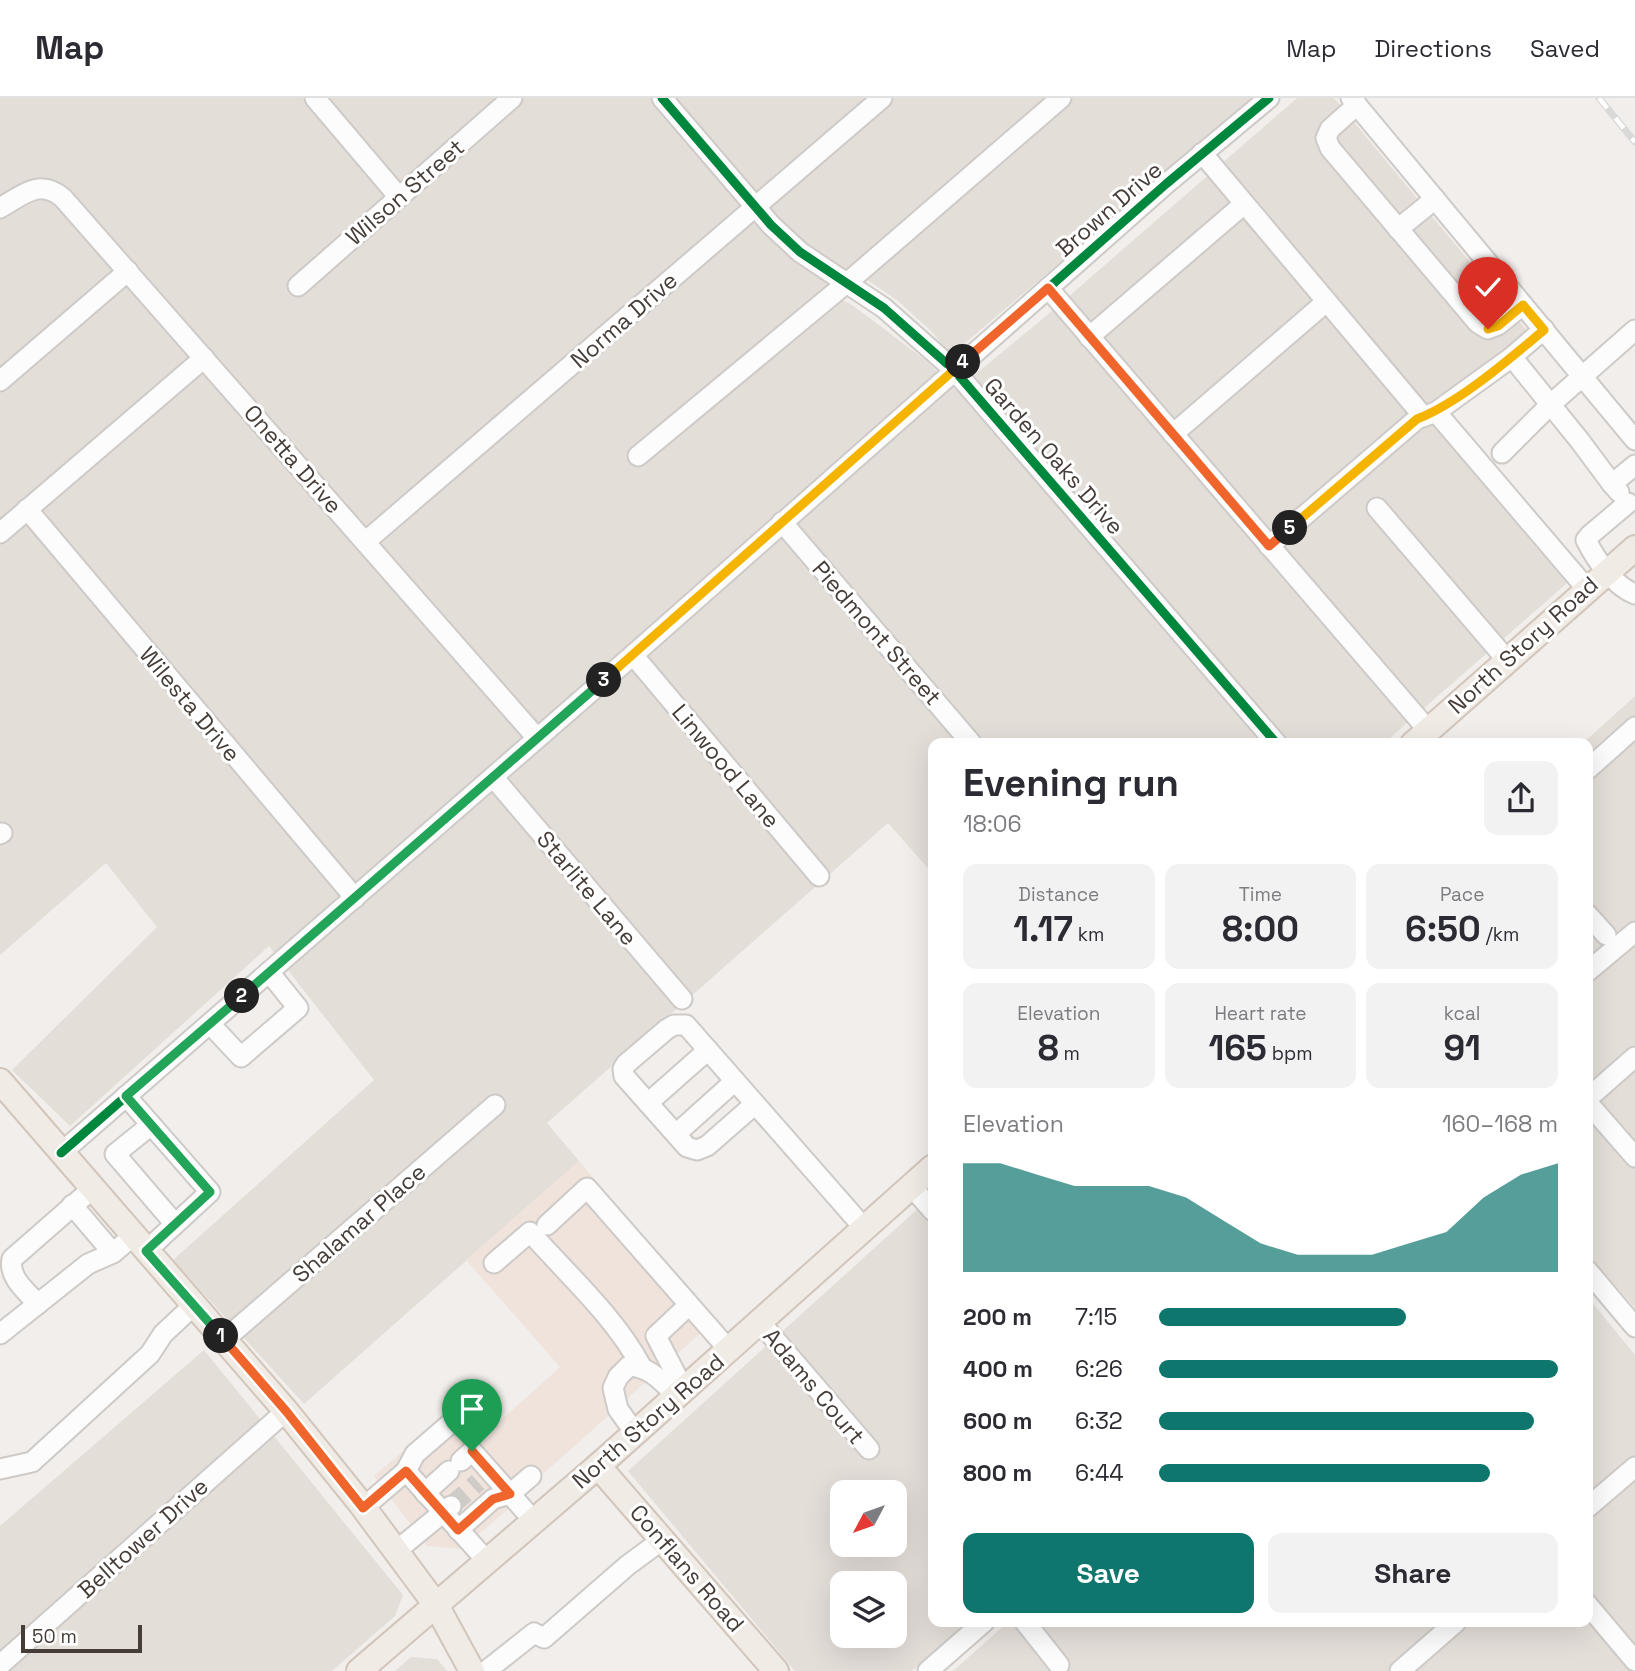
<!DOCTYPE html>
<html lang="en">
<head>
<meta charset="utf-8">
<style>
	body { margin:0; font-family:"Space Grotesk",sans-serif; background:#f2f2f3; color:#2b2b33; height:100vh; display:flex; flex-direction:column; font-size:26px; white-space:nowrap }
	* { box-sizing:border-box; margin:0 }
	p { font-size:23px; color:#7c7c81 }
	.icon { flex:none; width:38px; height:38px; fill:none; stroke:currentColor; stroke-width:2; stroke-linecap:round; stroke-linejoin:round }
	.map { position:relative; flex:1; overflow:hidden }
	.panel { position:absolute; left:928px; top:640px; width:665px; height:889px; display:flex; flex-direction:column; background:#fff; border-radius:14px; box-shadow:0 7px 28px #0002 }
	.panel>* { flex:none }
	.needle { width:46px; rotate:229deg }
	.controls { position:absolute; left:830px; top:1382px; display:grid; gap:14px }
	.controls a { display:grid; place-items:center; width:77px; height:77px; border-radius:14px; background:#fff; box-shadow:0 7px 28px #0002; font-size:35px }
	.scale { position:absolute; left:21px; bottom:18px; width:121px; box-sizing:border-box; padding-left:7px; border:4px solid #463d38; border-top:0; font-size:19px; line-height:24px; white-space:nowrap; color:#463d38; -webkit-text-stroke:5px #fff; paint-order:stroke }
	.pin { position:absolute; display:grid; place-items:center; width:60px; height:60px; color:#fff; margin:-72px -30px; border-radius:50% 50% 50% 0; rotate:-45deg; box-shadow:0 0 7px #0007 }
	.pin .icon { rotate:45deg }
	.km { position:absolute; width:35px; height:35px; margin:-18px; border-radius:50%; background:#222; color:#fff; font-size:19px; line-height:35px; text-align:center }
	.round { display:grid; place-items:center; flex:none; width:74px; height:74px; border-radius:14px; background:#f2f2f3 }
	.overview { display:flex; align-items:center; justify-content:space-between; height:119px; padding:0 35px }
	h1 { font-size:38px; font-weight:600; line-height:52px }
	.figures { display:grid; grid-template-columns:repeat(3,1fr); gap:10px; height:119px; padding:7px 35px }
	.figures div { display:grid; align-content:center; border-radius:14px; background:#f2f2f3; text-align:center }
	.figures b { font-size:35px; font-weight:600 }
	.figures small { font-size:19px; font-weight:400 }
	.figures p { font-size:19px }
	.chart { height:196px; padding:14px 35px }
	.chart p { display:flex; justify-content:space-between }
	.chart svg { width:100%; height:126px; margin-top:7px; fill:#0f766e; opacity:.7 }
	.action { display:flex; gap:14px; margin-top:auto; padding:14px 35px }
	.action a { flex:1; height:80px; border-radius:14px; background:#0f766e; color:#fff; font-size:28px; font-weight:600; line-height:80px; text-align:center }
	.action a+a { background:#f2f2f3; color:#2b2b33 }
	ul { padding:0 35px; list-style:none; font-size:23px }
	li { display:grid; grid-template-columns:112px 84px 1fr; align-items:center; height:52px }
	li i { height:18px; border-radius:9px; background:#0f766e }
	header { display:flex; align-items:center; gap:42px; box-sizing:border-box; height:98px; padding:0 35px; background:#fff; border-bottom:2px solid #e1e1e2 }
	header strong { font-size:33px }
	nav { display:flex; gap:38px; margin-inline-start:auto; font-size:24px }
	.map>svg:first-child { display:block }
</style>
</head>
<body>
<header>
<strong>Map</strong>
<nav><a>Map</a><a>Directions</a><a>Saved</a></nav>
</header>
<div class="map">
<svg width="1635" height="1573" viewBox="0 0 1635 1573">
	<rect width="100%" height="100%" fill="#f1eeeb"/>
	<!-- residential -->
	<g fill="#e4ded9" fill-rule="evenodd">
		<polygon points="0,0 1253,0 951,257 932,234 898,203 853,172 826,194 852,207 883,230 925,262 956,292 1045,219 1297,0 1334,0 1527,233 1440,307 1582,472 1383,646 933,646 933,776 888,725 547,1025 579,1063 304,1306 173,1162 374,982 269,848 70,1028 12,972 157,829 106,765 0,857"/>
		<polygon points="1635,598 1635,1210 1587,1155 1587,1019 1603,1005 1587,986 1587,646 1582,646"/>
		<path d="M933 1097V1524H968L912 1573H795L628 1373ZM842 1395H894V1447H842ZM842 1486H894V1538H842Z"/>
		<polygon points="1587,1198 1635,1257 1635,1573 953,1573 1008,1524 1587,1524"/>
		<polygon points="204,1252 403,1497 395,1518 332,1573 0,1573 0,1428"/>
		<polygon points="411,1559 437,1561 447,1573 395,1573"/>
	</g>
	<!-- commercial -->
	<polygon fill="#efe3dc" points="579,1063 714,1223 523,1394 525,1397 461,1451 427,1448 374,1378 451,1312 478,1343 560,1269 466,1162"/>
	<g fill="none" stroke-linecap="round" stroke-linejoin="round">
		<!-- minor-tunnel -->
		<polyline stroke="#cfcbc7" stroke-width="19" stroke-dasharray="19 10" stroke-linecap="butt" points="451,1408 478,1384"/>
		<!-- minor casing -->
		<g stroke="#cdcac7" stroke-width="23">
			<g id="minor">
				<polyline points="315,0 399,99"/>
				<polyline points="662,0 771,127 800,154 884,210 954,272 1277,646"/>
				<polyline points="1351,0 1635,342"/>
				<polyline points="1357,7 1330,31 1326,40 1330,50 1478,225 1488,231 1498,227 1523,207"/>
				<polyline points="1202,55 1423,318"/>
				<path d="M0 110C23 97 39 80 63 100L537 640"/>
				<polyline points="1398,131 1435,101"/>
				<polyline points="298,188 512,0"/>
				<polyline points="1048,190 1428,632"/>
				<polyline points="1544,231 1512,259 1580,343 1612,386"/>
				<polyline points="1089,239 1244,106"/>
				<polyline points="0,283 128,173"/>
				<polyline points="1436,314 1512,259"/>
				<polyline points="1173,336 1326,204"/>
				<polyline points="1502,355 1551,306 1635,232"/>
				<polyline points="638,358 855,178 1061,0"/>
				<polyline points="1619,394 1612,386 1635,367"/>
				<path d="M1628 405 1590 437 1586 442C1596 462 1614 488 1635 496"/>
				<polyline points="1377,410 1507,562"/>
				<polyline points="27,411 355,800"/>
				<polyline points="782,424 972,646"/>
				<polyline points="0,435 204,260"/>
				<polyline points="365,444 882,0"/>
				<polyline points="1269,448 1417,321 1436,314 1587,491"/>
				<polyline points="633,557 819,778"/>
				<polyline points="1587,672 1635,629"/>
				<polyline points="493,679 682,901"/>
				<polyline points="0,736 2,735"/>
				<polyline points="1587,816 1606,837"/>
				<polyline points="1587,874 1635,834"/>
				<polyline points="210,926 241,959 298,910 269,874"/>
				<polyline points="126,998 210,1094 146,1153"/>
				<polyline points="1587,1001 1635,959"/>
				<polyline points="1587,1004 1635,1059"/>
				<polyline points="648,1005 708,952"/>
				<polyline points="755,1006 707,1048 697,1052 687,1049 624,978 623,971 626,966 667,931 674,927 686,927 864,1130"/>
				<polyline points="151,1027 115,1056 175,1126"/>
				<polyline points="676,1036 735,983"/>
				<polyline points="61,1055 633,557 1166,86 1269,0"/>
				<polyline points="911,1088 933,1113"/>
				<polyline points="72,1107 113,1155"/>
				<polyline points="547,1127 587,1090 729,1252"/>
				<path d="M494 1165 530 1134C568 1177 614 1218 641 1268"/>
				<polyline points="1587,1172 1635,1229"/>
				<path d="M38 1206C26 1193 8 1179 12 1161L92 1091"/>
				<polyline points="760,1224 869,1351"/>
				<polyline points="0,1236 88,1166 113,1155 133,1138"/>
				<polyline points="224,1242 495,1007"/>
				<polyline points="684,1292 656,1238 689,1207"/>
				<path d="M635 1335 618 1311 613 1290 618 1279 629 1268C651 1269 662 1284 677 1298"/>
				<polyline points="461,1363 472,1353 534,1423"/>
				<polyline points="0,1371 32,1364 150,1256 163,1236 194,1207"/>
				<polyline points="406,1373 415,1356 452,1324"/>
				<polyline points="425,1395 449,1373"/>
				<polyline points="363,1410 406,1373 487,1463"/>
				<polyline points="1587,1410 1635,1369"/>
				<polyline points="458,1432 493,1401 510,1396 531,1378"/>
				<polyline points="396,1453 451,1408"/>
				<polyline points="1587,1506 1635,1563"/>
				<polyline points="1025,1524 1059,1567"/>
				<polyline points="0,1567 286,1313"/>
				<polyline points="486,1573 534,1535 544,1540 628,1467 662,1442"/>
				<polyline points="928,1573 984,1524"/>
				<polyline points="1400,1573 1456,1524"/>
			</g>
		</g>
		<!-- major casing -->
		<g stroke="#d2c5ba" stroke-width="28">
			<g id="major">
				<polyline points="1413,646 1635,450"/>
				<polyline points="0,983 286,1313 361,1406 436,1507 472,1573"/>
				<polyline points="598,1368 776,1573"/>
				<polyline points="359,1573 598,1368 933,1069"/>
			</g>
		</g>
		<!-- minor -->
		<use href="#minor" stroke="#fdfcfc" stroke-width="19"/>
		<!-- major -->
		<use href="#major" stroke="#f0ebe5" stroke-width="24"/>
		<!-- rail casing -->
		<g stroke="#d9d9d8" stroke-width="7">
			<polyline id="rail" points="1599,0 1635,44"/>
		</g>
		<!-- rail -->
		<use href="#rail" stroke="#fff" stroke-width="4.5" stroke-dasharray="13" stroke-linecap="butt"/>
		<!-- cycleway casing -->
		<g stroke="#fff" stroke-width="13">
			<g id="cycleway">
				<polyline points="662,0 771,127 800,154 884,210 954,272 1277,646"/>
				<polyline points="61,1055 633,557 1166,86 1269,0"/>
			</g>
		</g>
		<!-- cycleway -->
		<use href="#cycleway" stroke="#00873e" stroke-width="9"/>
	</g>
	<g fill="none" stroke-linecap="round" stroke-linejoin="round">
		<!-- split-1 casing -->
		<g stroke="#fff" stroke-width="14">
			<polyline id="split-1" points="221,1238 286,1313 363,1410 406,1373 458,1432 493,1401 510,1396 472,1353"/>
		</g>
		<!-- split-2 casing -->
		<g stroke="#fff" stroke-width="14">
			<polyline id="split-2" points="221,1238 146,1153 210,1094 126,998 242,898"/>
		</g>
		<!-- split-3 casing -->
		<g stroke="#fff" stroke-width="14">
			<polyline id="split-3" points="242,898 604,582"/>
		</g>
		<!-- split-4 casing -->
		<g stroke="#fff" stroke-width="14">
			<polyline id="split-4" points="604,582 963,264"/>
		</g>
		<!-- split-5 casing -->
		<g stroke="#fff" stroke-width="14">
			<polyline id="split-5" points="963,264 1048,190 1269,448 1290,430"/>
		</g>
		<!-- split-6 casing -->
		<g stroke="#fff" stroke-width="14">
			<path id="split-6" d="M1290 430 1417 321C1460 304 1508 262 1544 232L1523 207 1498 228 1488 231"/>
		</g>
		<!-- split-1 -->
		<use href="#split-1" stroke="#f0652b" stroke-width="9"/>
		<!-- split-2 -->
		<use href="#split-2" stroke="#22a559" stroke-width="9"/>
		<!-- split-3 -->
		<use href="#split-3" stroke="#22a559" stroke-width="9"/>
		<!-- split-4 -->
		<use href="#split-4" stroke="#f5b400" stroke-width="9"/>
		<!-- split-5 -->
		<use href="#split-5" stroke="#f0652b" stroke-width="9"/>
		<!-- split-6 -->
		<use href="#split-6" stroke="#f5b400" stroke-width="9"/>
	</g>
	<g text-anchor="middle" stroke-width="6" stroke-linejoin="round" paint-order="stroke">
		<!-- street labels -->
		<g font-size="23" fill="#463d38" stroke="#fff">
			<text transform="translate(405 94) rotate(-41)" y="8">Wilson Street</text>
			<text transform="translate(1109 111) rotate(-41)" y="8">Brown Drive</text>
			<text transform="translate(624 222) rotate(-41)" y="8">Norma Drive</text>
			<text transform="translate(1054 358) rotate(49)" y="8">Garden Oaks Drive</text>
			<text transform="translate(293 361) rotate(49)" y="8">Onetta Drive</text>
			<text transform="translate(877 535) rotate(49)" y="8">Piedmont Street</text>
			<text transform="translate(1523 547) rotate(-42)" y="8">North Story Road</text>
			<text transform="translate(190 606) rotate(50)" y="8">Wilesta Drive</text>
			<text transform="translate(726 668) rotate(50)" y="8">Linwood Lane</text>
			<text transform="translate(587 790) rotate(50)" y="8">Starlite Lane</text>
			<text transform="translate(359 1125) rotate(-41)" y="8">Shalamar Place</text>
			<text transform="translate(814 1288) rotate(50)" y="8">Adams Court</text>
			<text transform="translate(648 1323) rotate(-41)" y="8">North Story Road</text>
			<text transform="translate(143 1440) rotate(-42)" y="8">Belltower Drive</text>
			<text transform="translate(687 1470) rotate(49)" y="8">Conflans Road</text>
		</g>
	</g>
</svg>
<div class="controls">
<a><svg class="needle" viewBox="-14 -14 28 28"><path d="M0-13l5 13h-10z" fill="#e53935"/><path d="M0 13l5-13h-10z" fill="#7c7c81"/></svg></a>
<a><svg class="icon" aria-label="layers" viewBox="0 0 24 24"><path d="M12 4l9 5-9 5-9-5zM3 14l9 5 9-5"/></svg></a>
</div>
<div class="scale">50 m</div>
<div class="pin" style="left:472px;top:1353px;background:#1e9e55"><svg class="icon" aria-label="arrive" viewBox="0 0 24 24"><path d="M6 21V4h12l-3 4 3 4H6"/></svg></div>
<div class="pin" style="left:1488px;top:231px;background:#d93025"><svg class="icon" aria-label="check" viewBox="0 0 24 24"><path d="M5 12l5 5 9-10"/></svg></div>
<b class="km" style="left:221px;top:1238px">1</b>
<b class="km" style="left:242px;top:898px">2</b>
<b class="km" style="left:604px;top:582px">3</b>
<b class="km" style="left:963px;top:264px">4</b>
<b class="km" style="left:1290px;top:430px">5</b>
<section class="panel">
<div class="overview"><div><h1>Evening run</h1><p>18:06</p></div><a class="round"><svg class="icon" aria-label="share" viewBox="0 0 24 24"><path d="M12 15V3M7 8l5-5 5 5M5 13v7h14v-7"/></svg></a></div>
<div class="figures">
<div><p>Distance</p><b>1.17<small> km</small></b></div>
<div><p>Time</p><b>8:00</b></div>
<div><p>Pace</p><b>6:50<small> /km</small></b></div>
</div>
<div class="figures">
<div><p>Elevation</p><b>8<small> m</small></b></div>
<div><p>Heart rate</p><b>165<small> bpm</small></b></div>
<div><p>kcal</p><b>91</b></div>
</div>
<div class="chart"><p><span>Elevation</span>160–168 m</p>
<svg viewBox="0 0 160 44" preserveAspectRatio="none"><path d="M0 44V6L10 6L20 10L30 14L40 14L50 14L60 18L70 26L80 34L90 38L100 38L110 38L120 34L130 30L140 18L150 10L160 6V44z"/></svg>
</div>
<ul>
<li><b>200 m</b>7:15<i style="width:62%"></i></li>
<li><b>400 m</b>6:26<i style="width:100%"></i></li>
<li><b>600 m</b>6:32<i style="width:94%"></i></li>
<li><b>800 m</b>6:44<i style="width:83%"></i></li>
</ul>
<div class="action"><a>Save</a><a>Share</a></div>
</section>
</div>
</body>
</html>
